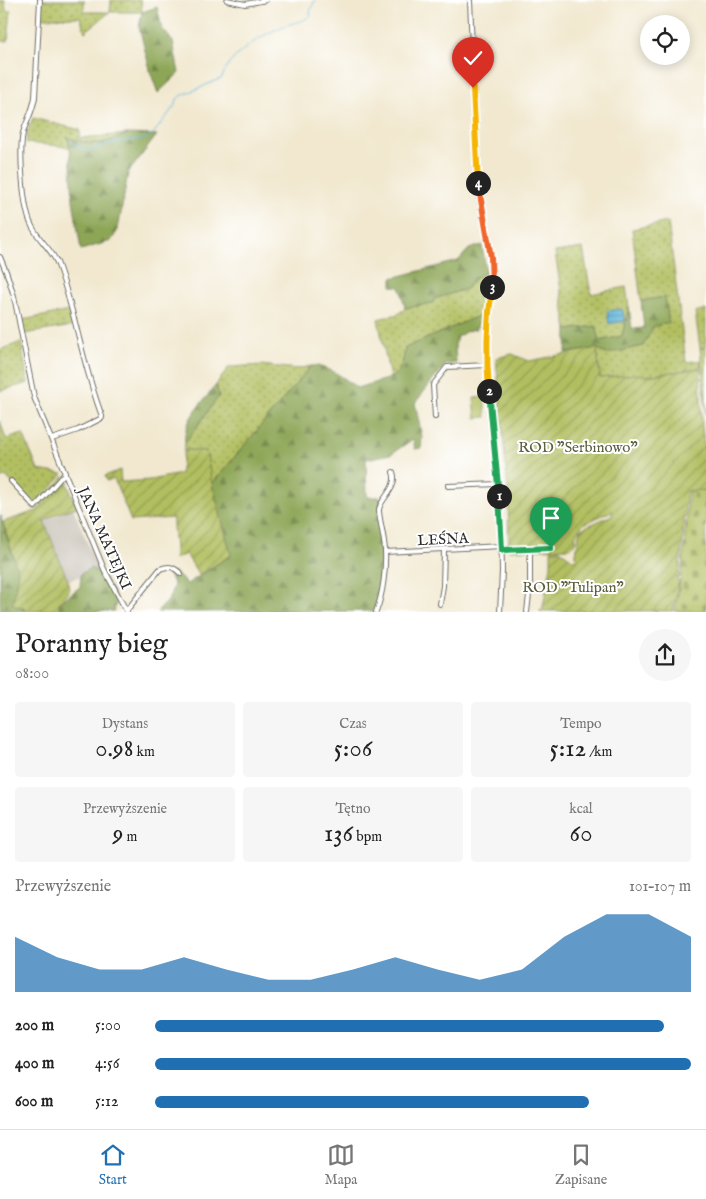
<!DOCTYPE html>
<html lang="pl">
<head>
<meta charset="utf-8">
<style>
	body { margin:0; font-family:"IM FELL English",serif; background:#f6f6f6; color:#222; height:100vh; display:flex; flex-direction:column; font-size:19px; white-space:nowrap }
	* { box-sizing:border-box; margin:0 }
	p { font-size:16px; color:#767676 }
	.icon { flex:none; width:28px; height:28px; fill:none; stroke:currentColor; stroke-width:2; stroke-linecap:round; stroke-linejoin:round }
	.map { position:relative; height:612px; overflow:hidden }
	.sheet { display:flex; flex-direction:column; background:#fff; flex:1 }
	.sheet>* { flex:none }
	.fabs { position:absolute; left:640px; top:15px; display:grid; gap:10px }
	.fabs a { display:grid; place-items:center; width:50px; height:50px; border-radius:50%; background:#fff; box-shadow:0 2px 12px #0003; font-size:25px }
	.pin { position:absolute; display:grid; place-items:center; width:42px; height:42px; color:#fff; margin:-51px -21px; border-radius:50% 50% 50% 0; rotate:-45deg; box-shadow:0 0 5px #0007 }
	.pin .icon { rotate:45deg }
	.km { position:absolute; width:25px; height:25px; margin:-12px; border-radius:50%; background:#222; color:#fff; font-size:14px; line-height:25px; text-align:center }
	.round { display:grid; place-items:center; flex:none; width:52px; height:52px; border-radius:26px; background:#f6f6f6 }
	.headline { display:flex; align-items:center; justify-content:space-between; height:85px; padding:0 15px }
	h1 { font-size:28px; font-weight:600; line-height:38px }
	.stats { display:grid; grid-template-columns:repeat(3,1fr); gap:8px; height:85px; padding:5px 15px }
	.stats div { display:grid; align-content:center; border-radius:5px; background:#f6f6f6; text-align:center }
	.stats b { font-size:25px; font-weight:600 }
	.stats small { font-size:14px; font-weight:400 }
	.stats p { font-size:14px }
	.chart { height:140px; padding:10px 15px }
	.chart p { display:flex; justify-content:space-between }
	.chart svg { width:100%; height:90px; margin-top:5px; fill:#1f6fb2; opacity:.7 }
	ul { padding:0 15px; list-style:none; font-size:16px }
	li { display:grid; grid-template-columns:80px 60px 1fr; align-items:center; height:38px }
	li i { height:12px; border-radius:6px; background:#1f6fb2 }
	.menu { display:flex; justify-content:space-around; align-items:center; height:70px; border-top:1px solid #e0e0e0; background:#fff; font-size:14px; color:#767676 }
	.menu a { display:grid; justify-items:center; gap:2px }
	.menu .active { color:#1f6fb2 }
	.map>svg:first-child { display:block }
</style>
</head>
<body>
<div class="map">
<svg width="706" height="612" viewBox="0 0 706 612">
	<defs>
		<pattern id="grass-dots" width="8" height="8" patternUnits="userSpaceOnUse" patternTransform="scale(1.25)"><rect width="8" height="8" fill="#b2bf61"/><path d="M2 2h.1M6 6h.1" fill="none" stroke="#919b50" stroke-width="1.8" stroke-linecap="round"/></pattern>
		<pattern id="forest-firs" width="22" height="20" patternUnits="userSpaceOnUse" patternTransform="scale(1.25)"><rect width="22" height="20" fill="#8da657"/><path d="M5 1l3.5 6h-7zM16 11l3.5 6h-7z" fill="#738748"/></pattern>
		<pattern id="cemetery-stones" width="16" height="16" patternUnits="userSpaceOnUse" patternTransform="scale(1.25)"><rect width="16" height="16" fill="#b2bf61"/><path d="M2 7V4a2 2 0 0 1 4 0v3zM10 15v-3a2 2 0 0 1 4 0v3z" fill="#919b50"/></pattern>
		<pattern id="garden-furrows" width="10" height="10" patternUnits="userSpaceOnUse" patternTransform="scale(1.25)"><rect width="10" height="10" fill="#b2bf61"/><path d="M-1 1l2-2M0 10L10 0M9 11l2-2" fill="none" stroke="#919b50"/></pattern>
		<pattern id="water-rules" width="6" height="5" patternUnits="userSpaceOnUse" patternTransform="scale(1.25)"><rect width="6" height="5" fill="#5cb4d9"/><path d="M0 2.5h6" fill="none" stroke="#4c93b0"/></pattern>
	</defs>
	<rect width="100%" height="100%" fill="#fff"/>
	<filter id="ink" filterUnits="userSpaceOnUse"><feTurbulence type="fractalNoise" baseFrequency=".02" numOctaves="2"/><feDisplacementMap in="SourceGraphic" scale="10" xChannelSelector="R" yChannelSelector="G"/><feConvolveMatrix kernelMatrix="1 2 1 2 8 2 1 2 1" color-interpolation-filters="sRGB"/></filter>
	<filter id="wash" filterUnits="userSpaceOnUse"><feTurbulence type="fractalNoise" baseFrequency=".0096" numOctaves="4" result="noise"/><feDisplacementMap in="SourceGraphic" scale="20" xChannelSelector="R" yChannelSelector="G"/><feGaussianBlur stdDeviation="1.12" result="paint"/><feColorMatrix in="noise" values="0 0 0 0 0 0 0 0 0 0 0 0 0 0 0 0 0 1.4 0 .05"/><feComposite in="paint" operator="in"/></filter>
	<g filter="url(#wash)">
		<rect width="100%" height="100%" fill="#f1e8cf"/>
		<!-- industrial -->
		<polygon fill="#c9c3b8" points="73,508 98,569 68,581 44,521"/>
		<!-- grass -->
		<g fill="url(#grass-dots)" stroke="#6e7546">
			<polygon points="0,0 5,0 6,11 11,11 8,41 0,41"/>
			<polygon points="41,0 84,0 84,12 110,12 111,0 141,0 142,12 110,12 85,32 80,17 41,18"/>
			<path d="M33 118 80 130V138L127 134C102 146 92 145 67 137L70 147 26 143 28 130Z"/>
			<polygon points="668,222 686,362 701,360 700,368 646,376 638,375 600,378 597,348 606,354 643,346 665,297 641,301 632,229"/>
			<polygon points="583,248 591,294 626,287 629,307 622,336 600,341 596,326 567,330 555,252"/>
			<path d="M486 272C488 286 482 299 485 313L405 348C404 359 401 373 390 378L378 319 398 314 405 308 433 303 434 299 466 289 475 278Z"/>
			<polygon points="706,310 706,347 700,348 695,312"/>
			<polygon points="69,311 73,326 24,334 22,320"/>
			<polygon points="21,342 28,383 0,391 0,350"/>
			<polygon points="261,365 297,369 311,366 212,484 206,451 184,450 185,443 219,396 216,385 229,367"/>
			<polygon points="0,421 6,439 23,434 38,470 63,474 34,509 6,476 0,479"/>
		</g>
		<!-- forest -->
		<g fill="url(#forest-firs)" stroke="#5c6841">
			<polygon points="157,7 162,28 173,42 179,73 158,93 151,74 139,27 142,12"/>
			<path d="M127 134 157 135 128 173 118 230 111 241 81 250 73 200 70 147 67 137C92 145 102 146 127 134Z"/>
			<polygon points="482,245 486,272 475,278 466,289 434,299 433,303 405,308 400,287 392,286 392,278 458,261 469,249"/>
			<polygon points="665,297 669,323 654,326 643,346 606,354 597,348 566,353 567,330 596,326 600,341 622,336 629,307 632,329 644,328 641,301"/>
			<path d="M485 313 487 322 478 324 476 329 467 331 457 337 455 344 456 363 446 364 415 403 422 437 421 448 415 449 413 439 391 454 366 459 367 497H380L382 542 377 604 373 611 157 612 168 601 174 585 169 575 173 571 187 584 231 555 212 484 311 366C326 364 346 379 357 388L390 378C401 373 404 359 405 348Z"/>
			<path d="M216 385 219 396 185 443C182 421 203 402 216 385Z"/>
			<polygon points="0,515 18,572 13,605 24,609 25,611 0,611"/>
			<polygon points="90,568 102,573 117,600 114,611 60,612 59,603 80,587 81,574"/>
		</g>
		<!-- cemetery -->
		<polygon fill="url(#cemetery-stones)" stroke="#6e7546" points="706,490 706,611 675,611 682,569 689,491"/>
		<!-- garden -->
		<g fill="url(#garden-furrows)" stroke="#6e7546">
			<polygon points="706,347 706,414 700,348"/>
			<polygon points="597,348 600,378 638,374 647,376 700,368 702,426 706,462 706,490 687,491 679,578 676,577 679,582 673,611 539,611 542,611 551,566 551,550 560,550 575,561 579,533 581,529 612,515 612,511 583,524 576,534 575,543 570,548 509,550 508,490 496,358 512,354 529,361"/>
			<path d="M184 450 206 451 212 484 231 555 199 575 186 554 174 559C177 553 172 528 173 518L131 521 114 479 107 481 105 476 120 470 121 482 150 480 180 474Z"/>
			<polygon points="64,476 77,507 56,514 44,521 68,581 69,592 59,603 59,611 25,611 24,608 13,605 18,572 3,522 36,511"/>
		</g>
		<!-- pitch -->
		<polygon fill="#b2bf61" stroke="#6e7546" points="484,397 486,417 476,418 474,398"/>
		<!-- water -->
		<polygon fill="url(#water-rules)" stroke="#447082" points="622,309 625,321 609,324 607,311"/>
		<g fill="none" stroke-linecap="round" stroke-linejoin="round">
			<!-- stream -->
			<g stroke="#5cb4d9" stroke-width="1">
				<path d="M225 69C238 51 261 35 282 27 292 22 303 23 311 15L310 12 315 0"/>
				<polyline points="71,142 86,150 112,143 147,138 153,134 176,104 177,99 181,96 222,78 224,72"/>
				<polyline points="0,515 3,518"/>
			</g>
		</g>
	</g>
	<g filter="url(#ink)">
		<g fill="none" stroke-linecap="round" stroke-linejoin="round">
			<!-- minor casing -->
			<g stroke="#706d64" stroke-width="6">
				<g id="minor">
					<path d="M40 0 35 97C33 111 27 120 23 133 19 151 23 207 31 224 37 239 53 250 58 265 76 314 83 367 102 416V418L78 430 52 439"/>
					<polyline points="227,0 245,4 266,0"/>
					<polyline points="470,0 478,191 491,257 493,278 489,307 487,359 501,520 502,571 500,612"/>
					<polyline points="0,257 7,274 14,296 34,397 95,547 104,569 127,612"/>
					<polyline points="435,417 433,385 447,367 487,365"/>
					<polyline points="11,481 35,507 65,473"/>
					<polyline points="448,486 498,484"/>
					<polyline points="501,550 551,548"/>
					<polyline points="385,552 502,546"/>
					<polyline points="440,604 443,586 444,550"/>
					<path d="M127 610 160 569C170 565 174 567 181 574"/>
					<path d="M376 612C383 594 386 569 385 550 384 536 380 523 379 511 378 500 399 489 393 472"/>
					<polyline points="527,612 530,586 530,550"/>
				</g>
			</g>
			<!-- minor -->
			<use href="#minor" stroke="#fff" stroke-width="4"/>
		</g>
	</g>
	<g fill="none" stroke-linecap="round" stroke-linejoin="round" filter="url(#ink)">
		<!-- split-1 casing -->
		<g stroke="#fff" stroke-width="10">
			<polyline id="split-1" points="499,496 502,550 551,548"/>
		</g>
		<!-- split-2 casing -->
		<g stroke="#fff" stroke-width="10">
			<polyline id="split-2" points="489,391 499,496"/>
		</g>
		<!-- split-3 casing -->
		<g stroke="#fff" stroke-width="10">
			<path id="split-3" d="M489 391C486 357 487 321 492 287"/>
		</g>
		<!-- split-4 casing -->
		<g stroke="#fff" stroke-width="10">
			<polyline id="split-4" points="478,183 491,257 492,287"/>
		</g>
		<!-- split-5 casing -->
		<g stroke="#fff" stroke-width="10">
			<polyline id="split-5" points="473,88 478,183"/>
		</g>
		<!-- split-1 -->
		<use href="#split-1" stroke="#22a559" stroke-width="6"/>
		<!-- split-2 -->
		<use href="#split-2" stroke="#22a559" stroke-width="6"/>
		<!-- split-3 -->
		<use href="#split-3" stroke="#f5b400" stroke-width="6"/>
		<!-- split-4 -->
		<use href="#split-4" stroke="#f0652b" stroke-width="6"/>
		<!-- split-5 -->
		<use href="#split-5" stroke="#f5b400" stroke-width="6"/>
	</g>
	<g text-anchor="middle" stroke-width="4" stroke-linejoin="round" paint-order="stroke">
		<!-- park labels -->
		<g font-size="15" fill="#5a5f3e" stroke="#fff">
			<text x="578" y="452">ROD "Serbinowo"</text>
			<text x="573" y="592">ROD "Tulipan"</text>
		</g>
		<!-- street labels -->
		<g font-size="15" fill="#2b2b2b" stroke="#fff">
			<text transform="translate(105 538) rotate(66)" y="5">JANA MATEJKI</text>
			<text transform="translate(443 539) rotate(-3)" y="5">LEŚNA</text>
		</g>
	</g>
</svg>
<div class="fabs">
<a><svg class="icon" aria-label="locate" viewBox="0 0 24 24"><circle cx="12" cy="12" r="6"/><path d="M12 2v4M12 18v4M2 12h4M18 12h4"/></svg></a>
</div>
<div class="pin" style="left:551px;top:548px;background:#1e9e55"><svg class="icon" aria-label="arrive" viewBox="0 0 24 24"><path d="M6 21V4h12l-3 4 3 4H6"/></svg></div>
<div class="pin" style="left:473px;top:88px;background:#d93025"><svg class="icon" aria-label="check" viewBox="0 0 24 24"><path d="M5 12l5 5 9-10"/></svg></div>
<b class="km" style="left:499px;top:496px">1</b>
<b class="km" style="left:489px;top:391px">2</b>
<b class="km" style="left:492px;top:287px">3</b>
<b class="km" style="left:478px;top:183px">4</b>
</div>
<section class="sheet">
<div class="headline"><div><h1>Poranny bieg</h1><p>08:00</p></div><a class="round"><svg class="icon" aria-label="share" viewBox="0 0 24 24"><path d="M12 15V3M7 8l5-5 5 5M5 13v7h14v-7"/></svg></a></div>
<div class="stats">
<div><p>Dystans</p><b>0.98<small> km</small></b></div>
<div><p>Czas</p><b>5:06</b></div>
<div><p>Tempo</p><b>5:12<small> /km</small></b></div>
</div>
<div class="stats">
<div><p>Przewyższenie</p><b>9<small> m</small></b></div>
<div><p>Tętno</p><b>136<small> bpm</small></b></div>
<div><p>kcal</p><b>60</b></div>
</div>
<div class="chart"><p><span>Przewyższenie</span>101–107 m</p>
<svg viewBox="0 0 160 44" preserveAspectRatio="none"><path d="M0 44V17L10 27L20 33L30 33L40 27L50 33L60 38L70 38L80 33L90 27L100 33L110 38L120 33L130 17L140 6L150 6L160 17V44z"/></svg>
</div>
<ul>
<li><b>200 m</b>5:00<i style="width:95%"></i></li>
<li><b>400 m</b>4:56<i style="width:100%"></i></li>
<li><b>600 m</b>5:12<i style="width:81%"></i></li>
</ul>
</section>
<nav class="menu">
<a class="active"><svg class="icon" aria-label="home" viewBox="0 0 24 24"><path d="M3 11l9-7 9 7M6 9v11h12V9"/></svg>Start</a>
<a><svg class="icon" aria-label="map" viewBox="0 0 24 24"><path d="M3 6l6-2 6 2 6-2v14l-6 2-6-2-6 2zM9 4v14M15 6v14"/></svg>Mapa</a>
<a><svg class="icon" aria-label="saved" viewBox="0 0 24 24"><path d="M7 4h10v16l-5-4-5 4z"/></svg>Zapisane</a>
</nav>
</body>
</html>
